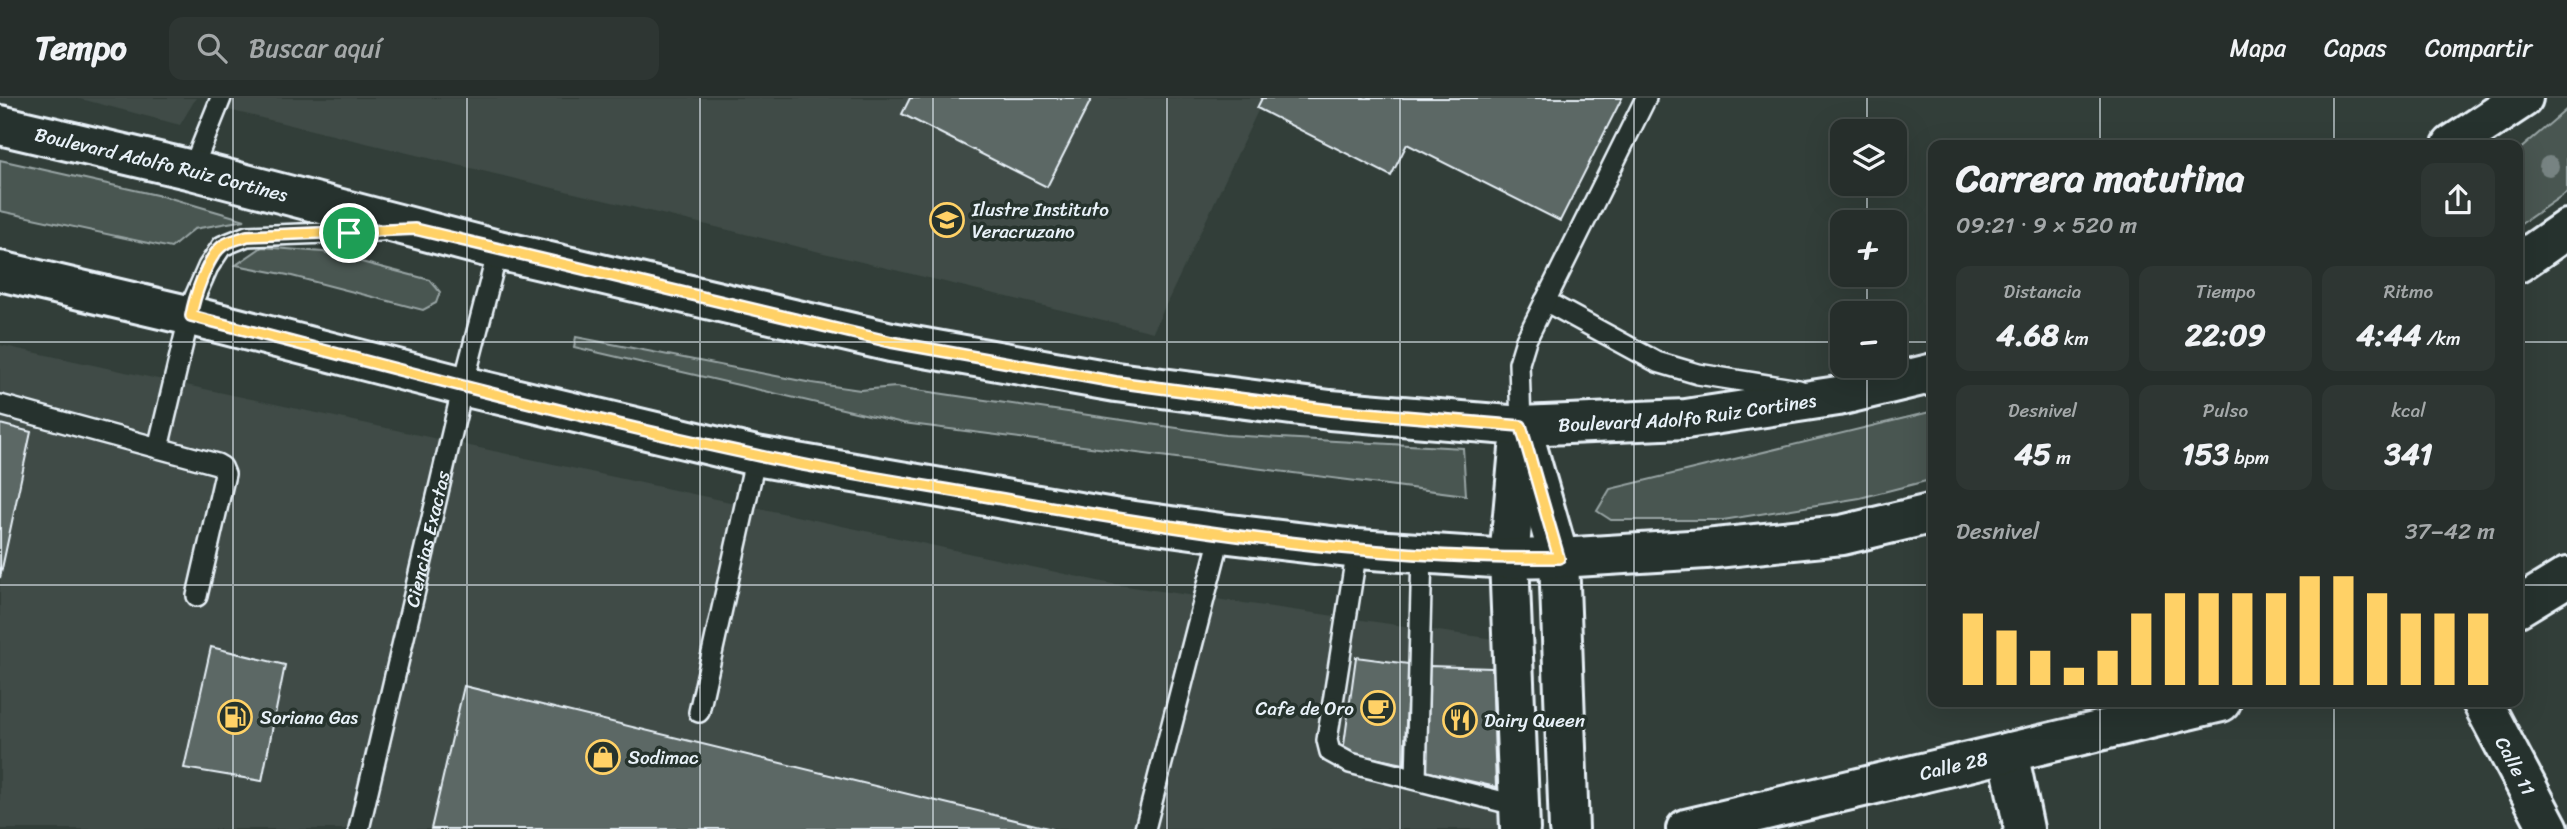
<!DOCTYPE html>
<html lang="es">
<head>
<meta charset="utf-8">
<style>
	body { margin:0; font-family:Sriracha,sans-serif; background:#2e3633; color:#f1f3f6; height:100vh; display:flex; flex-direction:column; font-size:26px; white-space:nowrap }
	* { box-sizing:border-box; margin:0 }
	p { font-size:23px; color:#a4a8a9 }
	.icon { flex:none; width:38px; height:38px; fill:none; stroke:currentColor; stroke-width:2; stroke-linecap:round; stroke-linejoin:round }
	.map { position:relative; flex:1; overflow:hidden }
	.details { position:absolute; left:1928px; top:42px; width:595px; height:567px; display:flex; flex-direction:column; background:#262e2b; border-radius:14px; box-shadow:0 7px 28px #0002,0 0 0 2px #424a47 }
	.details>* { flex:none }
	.controls { position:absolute; left:1830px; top:21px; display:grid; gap:14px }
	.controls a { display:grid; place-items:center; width:77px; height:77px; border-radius:14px; background:#262e2b; box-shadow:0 7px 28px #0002,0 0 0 2px #424a47; font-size:35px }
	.pin { position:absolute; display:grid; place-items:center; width:60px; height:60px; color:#fff; margin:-30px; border:4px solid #fff; border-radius:50%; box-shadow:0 2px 7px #0007 }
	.round { display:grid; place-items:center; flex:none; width:74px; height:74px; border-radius:14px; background:#2e3633 }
	.overview { display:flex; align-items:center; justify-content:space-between; height:119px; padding:0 28px }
	h1 { font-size:38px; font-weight:800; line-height:52px }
	.figures { display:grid; grid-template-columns:repeat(3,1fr); gap:10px; height:119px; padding:7px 28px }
	.figures div { display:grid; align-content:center; border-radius:14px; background:#2e3633; text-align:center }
	.figures b { font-size:30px; font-weight:800 }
	.figures small { font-size:19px; font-weight:400 }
	.figures p { font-size:19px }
	.chart { height:196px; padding:14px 28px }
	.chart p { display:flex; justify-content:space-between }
	.chart svg { width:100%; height:126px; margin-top:7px; stroke:#ffd166; stroke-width:6 }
	header { display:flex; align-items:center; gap:42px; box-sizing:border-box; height:98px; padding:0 35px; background:#262e2b; border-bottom:2px solid #424a47 }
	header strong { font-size:33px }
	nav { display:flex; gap:38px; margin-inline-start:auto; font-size:24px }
	.search { width:490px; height:63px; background:#2e3633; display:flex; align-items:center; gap:18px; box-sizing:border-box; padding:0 24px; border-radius:14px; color:#a4a8a9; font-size:26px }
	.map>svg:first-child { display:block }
</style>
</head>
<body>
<header>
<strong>Tempo</strong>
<div class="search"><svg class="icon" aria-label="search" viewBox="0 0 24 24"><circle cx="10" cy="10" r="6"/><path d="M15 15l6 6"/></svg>Buscar aquí</div>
<nav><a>Mapa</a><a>Capas</a><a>Compartir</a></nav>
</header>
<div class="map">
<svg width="2567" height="731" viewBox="0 0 2567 731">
	<rect width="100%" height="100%" fill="#323e39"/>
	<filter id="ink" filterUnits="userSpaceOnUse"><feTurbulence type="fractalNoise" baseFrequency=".0143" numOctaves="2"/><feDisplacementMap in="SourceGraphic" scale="14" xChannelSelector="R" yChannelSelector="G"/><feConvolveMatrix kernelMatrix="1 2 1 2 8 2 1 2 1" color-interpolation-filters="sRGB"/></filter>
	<g filter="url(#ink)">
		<!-- built -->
		<g fill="#3f4b46">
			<polygon points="77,0 196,0 180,27"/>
			<polygon points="231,0 1264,0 1153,234 224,11"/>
			<polygon points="0,247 1112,486 1501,542 1505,731 0,731"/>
		</g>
		<!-- green -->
		<g fill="#495651" stroke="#98a4a4" stroke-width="2">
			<polygon points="2567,11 2567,94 2518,128 2518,53"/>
			<polygon points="0,62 170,100 245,122 194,131 171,150 0,113"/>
			<polygon points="262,149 323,154 430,182 440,194 436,205 423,212 288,177 236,167"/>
			<polygon points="576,239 812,285 860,292 896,289 1225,337 1463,350 1466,397 903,325 574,249"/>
			<polygon points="1934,313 1934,381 1860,400 1723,422 1611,422 1597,413 1610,391"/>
		</g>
		<!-- building -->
		<g fill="#5c6865" stroke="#e8f1f8" stroke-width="2">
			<polygon points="910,0 1092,0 1047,89 902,16"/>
			<polygon points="1262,0 1622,0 1560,123 1407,46 1391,78 1257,10"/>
			<polygon points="0,326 31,334 0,480"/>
			<polygon points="211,549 285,567 262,683 184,670"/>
			<polygon points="1356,559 1409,566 1404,666 1343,654"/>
			<polygon points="1429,568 1492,570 1496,689 1425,673"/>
			<polygon points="464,588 1052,731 431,731"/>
		</g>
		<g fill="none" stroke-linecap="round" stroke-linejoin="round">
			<!-- lane casing -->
			<g stroke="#e8f1f8" stroke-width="24">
				<g id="lane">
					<polyline points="192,72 221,0"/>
					<polyline points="1545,203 1657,264 1698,276 1799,292"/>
					<polyline points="0,307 158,350 193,203 208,169 222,148 247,138 381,133"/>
					<polyline points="1521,328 1519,265 1526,242 1646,0"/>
					<polyline points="158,350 217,366 222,369 225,376 197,498"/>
					<polyline points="1357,451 1327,642 1330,654 1350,665 1519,708"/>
					<polyline points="699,614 756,358"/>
					<polyline points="1416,681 1422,455"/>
					<path id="s1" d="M359 731 463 288 498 152"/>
					<polyline points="1145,731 1221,435"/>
				</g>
			</g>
			<!-- street casing -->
			<g stroke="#e8f1f8" stroke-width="44">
				<g id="street">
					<polyline points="2518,509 2567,479"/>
					<path id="s2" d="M2482 604 2549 731"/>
					<polyline points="2008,654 2024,731"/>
					<path id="s3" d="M1686 731 2221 604"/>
				</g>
			</g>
			<!-- secondary casing -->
			<g stroke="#e8f1f8" stroke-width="44">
				<g id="secondary">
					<polyline points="1521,328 1559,460 1569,731"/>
					<polyline points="1519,351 1509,461 1520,731"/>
				</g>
			</g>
			<!-- primary casing -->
			<g stroke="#e8f1f8" stroke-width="44">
				<g id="primary">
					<path id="s4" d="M0 27 192 72 498 152 891 244 1116 284 1330 312 1521 328 1686 321 1838 298 1934 275"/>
					<polyline points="2452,47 2523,0"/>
					<polyline points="2518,165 2567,131"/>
					<polyline points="0,173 191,218 463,288 756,358 1113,420 1221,435 1357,451 1509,461 1559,460 1706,451 1842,437 1934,415"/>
				</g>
			</g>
			<!-- lane -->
			<use href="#lane" stroke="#26332d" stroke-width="19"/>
			<!-- street -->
			<use href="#street" stroke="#26332d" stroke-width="38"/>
			<!-- secondary -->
			<use href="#secondary" stroke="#26332d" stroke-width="38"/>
			<!-- primary -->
			<use href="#primary" stroke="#26332d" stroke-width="38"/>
		</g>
		<!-- trees -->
		<circle fill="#778382" cx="2549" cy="68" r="10"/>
	</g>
	<g fill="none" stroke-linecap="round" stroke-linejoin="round" filter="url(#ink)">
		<!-- route casing -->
		<g stroke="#fff" stroke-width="14">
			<path id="route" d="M415 131 891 244 1116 284 1259 303 1330 312 1521 328 1559 460C1373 462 1186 433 1003 401 921 387 837 375 755 357 566 317 378 266 191 218 194 200 207 160 222 148 228 143 240 141 247 138Z"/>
		</g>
		<!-- route -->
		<use href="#route" stroke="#ffd166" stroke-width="9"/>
	</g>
	<!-- grid -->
	<path fill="none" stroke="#e8f1f8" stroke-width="2" stroke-opacity="0.55" d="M233 0V731M467 0V731M700 0V731M933 0V731M1167 0V731M1400 0V731M1634 0V731M1867 0V33M2100 0V47M2334 0V47M1867 86V124M1867 177V215M0 244H1843M1895 244H1934M2518 244H2567M1867 268V731M0 487H1934M2518 487H2567M2100 604V731M2334 604V731"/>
	<!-- icons -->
	<defs>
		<g id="school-ring" transform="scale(1.75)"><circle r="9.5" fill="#26332d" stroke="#ffd166" stroke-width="1.5"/><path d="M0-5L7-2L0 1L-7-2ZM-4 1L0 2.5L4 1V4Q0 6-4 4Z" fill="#ffd166"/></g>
		<g id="cafe-ring" transform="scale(1.75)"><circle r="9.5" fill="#26332d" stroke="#ffd166" stroke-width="1.5"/><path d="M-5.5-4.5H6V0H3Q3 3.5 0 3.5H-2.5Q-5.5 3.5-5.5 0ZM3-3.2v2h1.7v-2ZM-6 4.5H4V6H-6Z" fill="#ffd166"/></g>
		<g id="fuel-ring" transform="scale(1.75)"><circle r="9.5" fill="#26332d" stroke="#ffd166" stroke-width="1.5"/><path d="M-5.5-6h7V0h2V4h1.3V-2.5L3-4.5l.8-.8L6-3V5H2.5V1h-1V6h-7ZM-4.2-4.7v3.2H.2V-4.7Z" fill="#ffd166"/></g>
		<g id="restaurant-ring" transform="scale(1.75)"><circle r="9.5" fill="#26332d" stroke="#ffd166" stroke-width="1.5"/><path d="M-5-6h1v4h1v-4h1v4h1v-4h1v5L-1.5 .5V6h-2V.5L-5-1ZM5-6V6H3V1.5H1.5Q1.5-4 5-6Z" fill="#ffd166"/></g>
		<g id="shop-ring" transform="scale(1.75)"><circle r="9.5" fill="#26332d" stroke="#ffd166" stroke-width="1.5"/><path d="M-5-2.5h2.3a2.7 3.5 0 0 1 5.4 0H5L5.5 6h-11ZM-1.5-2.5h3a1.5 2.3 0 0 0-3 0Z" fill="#ffd166"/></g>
	</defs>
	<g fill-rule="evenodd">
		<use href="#school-ring" x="947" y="122"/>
		<use href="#cafe-ring" x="1378" y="610"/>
		<use href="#fuel-ring" x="235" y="619"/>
		<use href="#restaurant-ring" x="1460" y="622"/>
		<use href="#shop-ring" x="603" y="659"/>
	</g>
	<g text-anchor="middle" stroke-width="7" stroke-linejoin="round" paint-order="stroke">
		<!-- street labels -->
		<g font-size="19" fill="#e8f1f8" stroke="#26332d">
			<text dy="7" stroke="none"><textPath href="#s4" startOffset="166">Boulevard Adolfo Ruiz Cortines</textPath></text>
			<text dy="7" stroke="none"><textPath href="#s4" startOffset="1720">Boulevard Adolfo Ruiz Cortines</textPath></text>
			<text dy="7" stroke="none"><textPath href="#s1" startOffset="298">Ciencias Exactas</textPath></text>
			<text dy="7" stroke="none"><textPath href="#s3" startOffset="275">Calle 28</textPath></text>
			<text dy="7" stroke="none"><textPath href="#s2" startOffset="72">Calle 11</textPath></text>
		</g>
		<!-- poi labels -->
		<g font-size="19" fill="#e8f1f8" stroke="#26332d" text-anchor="start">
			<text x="972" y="118">Ilustre Instituto<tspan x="972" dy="22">Veracruzano</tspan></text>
			<text x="1354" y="617" text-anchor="end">Cafe de Oro</text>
			<text x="260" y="626">Soriana Gas</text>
			<text x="1484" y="629">Dairy Queen</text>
			<text x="628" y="666">Sodimac</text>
		</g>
	</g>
</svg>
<div class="controls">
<a><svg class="icon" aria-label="layers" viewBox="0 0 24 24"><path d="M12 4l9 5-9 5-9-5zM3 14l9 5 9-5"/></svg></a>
<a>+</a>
<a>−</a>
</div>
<div class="pin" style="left:349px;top:135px;background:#1e9e55"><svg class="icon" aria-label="arrive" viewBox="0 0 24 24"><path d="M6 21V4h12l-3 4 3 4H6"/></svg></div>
<section class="details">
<div class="overview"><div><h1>Carrera matutina</h1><p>09:21 · 9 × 520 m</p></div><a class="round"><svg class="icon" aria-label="share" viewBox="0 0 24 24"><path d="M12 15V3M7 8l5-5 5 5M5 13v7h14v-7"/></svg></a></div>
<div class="figures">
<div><p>Distancia</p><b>4.68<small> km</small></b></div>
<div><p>Tiempo</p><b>22:09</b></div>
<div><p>Ritmo</p><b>4:44<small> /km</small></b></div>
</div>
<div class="figures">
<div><p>Desnivel</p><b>45<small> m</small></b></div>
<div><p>Pulso</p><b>153<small> bpm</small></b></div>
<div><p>kcal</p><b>341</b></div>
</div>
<div class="chart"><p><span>Desnivel</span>37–42 m</p>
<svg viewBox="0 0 160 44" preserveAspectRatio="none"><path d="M5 44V19M15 44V25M25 44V32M35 44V38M45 44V32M55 44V19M65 44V12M75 44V12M85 44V12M95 44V12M105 44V6M115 44V6M125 44V12M135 44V19M145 44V19M155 44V19"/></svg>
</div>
</section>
</div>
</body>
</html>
